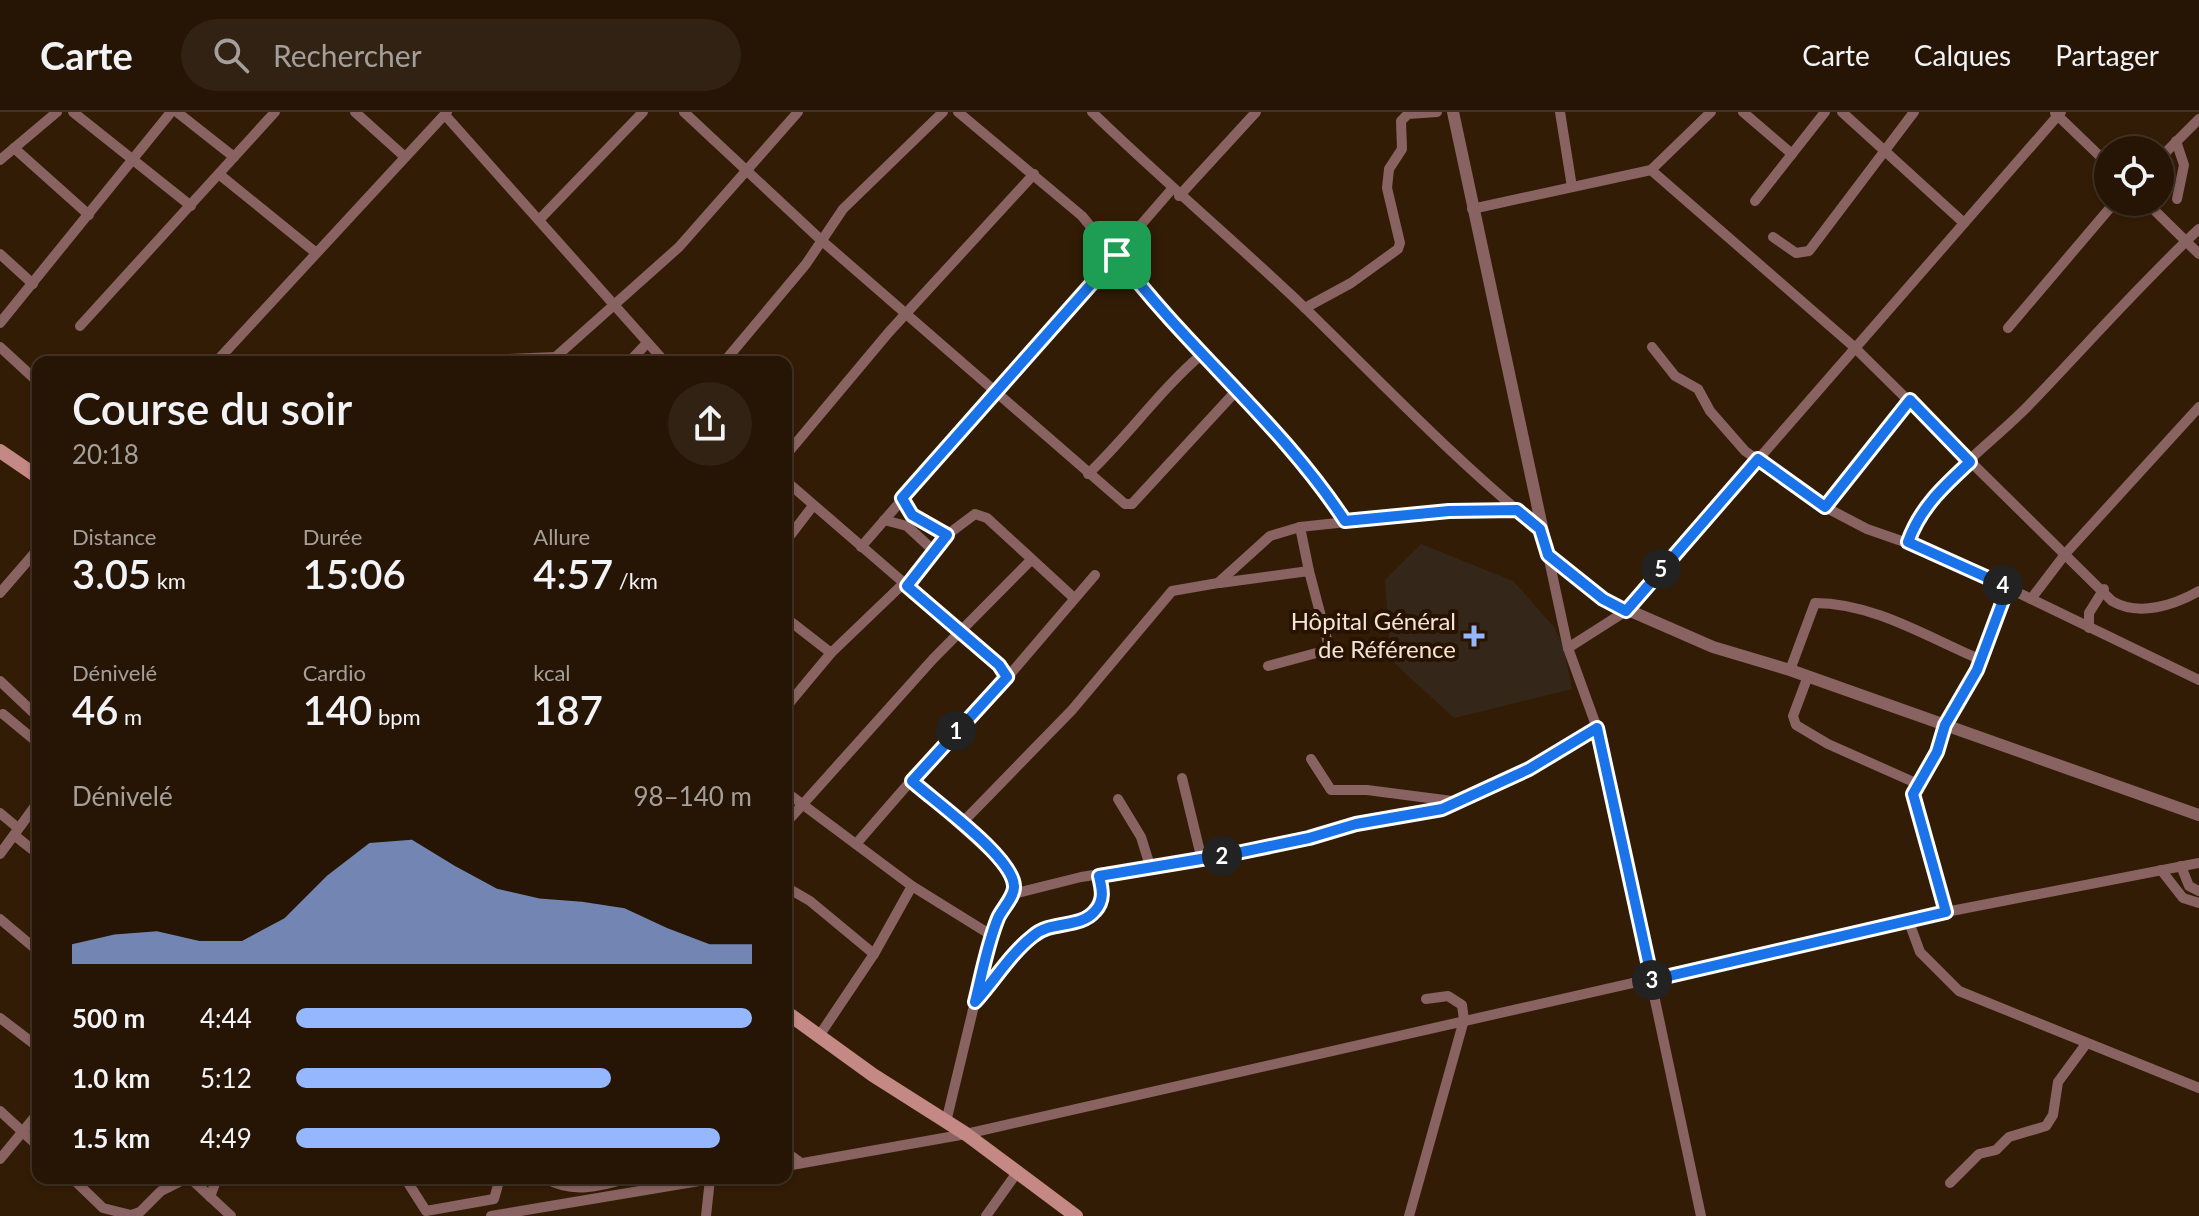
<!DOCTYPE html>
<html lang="fr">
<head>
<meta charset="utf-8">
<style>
	body { margin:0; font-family:Lato,sans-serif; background:#322213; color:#f1f3f6; height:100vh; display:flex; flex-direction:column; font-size:30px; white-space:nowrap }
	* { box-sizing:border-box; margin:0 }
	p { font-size:26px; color:#a49f9a }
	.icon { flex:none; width:44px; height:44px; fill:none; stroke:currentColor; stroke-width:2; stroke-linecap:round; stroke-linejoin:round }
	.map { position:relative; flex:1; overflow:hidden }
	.details { position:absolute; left:32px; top:244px; width:760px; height:828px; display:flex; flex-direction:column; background:#261504; border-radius:16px; box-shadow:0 2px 6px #0004,0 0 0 2px #423426 }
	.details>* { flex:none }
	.buttons { position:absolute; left:2094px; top:24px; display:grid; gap:16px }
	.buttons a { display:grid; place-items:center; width:80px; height:80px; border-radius:50%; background:#261504; box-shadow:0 2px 6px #0004,0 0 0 2px #423426; font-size:40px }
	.pin { position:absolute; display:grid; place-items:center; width:68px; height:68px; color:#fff; margin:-34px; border-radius:16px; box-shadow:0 4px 12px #0006 }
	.km { position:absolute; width:40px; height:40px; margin:-20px; border-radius:50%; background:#222; color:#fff; font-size:22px; line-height:40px; text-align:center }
	.round { display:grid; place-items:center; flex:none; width:84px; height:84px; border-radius:42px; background:#322213 }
	.head { display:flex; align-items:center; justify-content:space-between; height:136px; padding:0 40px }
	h1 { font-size:44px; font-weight:600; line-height:60px }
	.figures { display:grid; grid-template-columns:repeat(3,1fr); gap:12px; height:136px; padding:8px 40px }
	.figures div { display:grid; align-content:center }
	.figures b { font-size:40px; font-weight:600 }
	.figures small { font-size:22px; font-weight:400 }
	.figures p { font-size:22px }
	.chart { height:224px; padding:16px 40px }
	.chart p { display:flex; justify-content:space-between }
	.chart svg { width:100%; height:144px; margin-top:8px; fill:#94b7fd; opacity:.7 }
	ul { padding:0 40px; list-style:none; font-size:26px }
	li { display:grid; grid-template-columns:128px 96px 1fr; align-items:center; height:60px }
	li i { height:20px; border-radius:10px; background:#94b7fd }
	header { display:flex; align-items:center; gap:48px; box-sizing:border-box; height:112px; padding:0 40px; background:#261504; border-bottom:2px solid #423426 }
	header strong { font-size:38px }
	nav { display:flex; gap:44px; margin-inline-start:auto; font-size:28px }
	.search { width:560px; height:72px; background:#322213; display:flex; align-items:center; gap:20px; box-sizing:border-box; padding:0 28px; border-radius:44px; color:#a49f9a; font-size:30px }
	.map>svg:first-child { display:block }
</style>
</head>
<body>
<header>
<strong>Carte</strong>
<div class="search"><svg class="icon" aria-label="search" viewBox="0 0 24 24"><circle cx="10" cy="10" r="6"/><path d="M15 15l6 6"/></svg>Rechercher</div>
<nav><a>Carte</a><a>Calques</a><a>Partager</a></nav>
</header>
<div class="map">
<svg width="2199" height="1104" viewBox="0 0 2199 1104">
	<rect width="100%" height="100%" fill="#331c06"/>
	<!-- medical -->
	<polygon fill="#35261a" points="1421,432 1513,469 1554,515 1563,533 1572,577 1454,606 1391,548 1385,468"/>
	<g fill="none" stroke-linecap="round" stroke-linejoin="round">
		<!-- minor -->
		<g stroke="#896361" stroke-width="10">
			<polyline points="73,0 191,94"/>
			<polyline points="177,0 234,45"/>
			<polyline points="355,0 405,45"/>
			<polyline points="684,0 821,128 1125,392 1132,392 1237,278"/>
			<polyline points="958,0 1082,104 1168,209 1237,278 1324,377 1345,409"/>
			<path d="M1092 0C1162 68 1236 130 1306 197 1383 272 1457 350 1540 417"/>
			<polyline points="1560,0 1572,75"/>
			<polyline points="1743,0 1792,42"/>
			<polyline points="1842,0 1964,111"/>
			<polyline points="2055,1 2108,52"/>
			<polyline points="445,3 665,250"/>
			<polyline points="2176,29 2184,53 2177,87"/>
			<polyline points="14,36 89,103"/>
			<polyline points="2160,46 2199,7"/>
			<polyline points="0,48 57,0"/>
			<path d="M1651 58 1853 234 2112 489C2139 505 2174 493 2199 479"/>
			<polyline points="220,63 315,140"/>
			<polyline points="1179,84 1256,0"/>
			<polyline points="1755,89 1825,0"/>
			<polyline points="2146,90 2199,142"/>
			<polyline points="1472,97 1651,58 1711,0"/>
			<polyline points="539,108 643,0"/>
			<polyline points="1773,125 1796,141 1809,139 1914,0"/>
			<polyline points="0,142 33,172"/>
			<polyline points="1305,196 1351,171 1398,137 1400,131 1387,76 1389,57 1402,37 1401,9 1408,2 1437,0"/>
			<polyline points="0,211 171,0"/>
			<polyline points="80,214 275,0"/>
			<polyline points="2008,216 2115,90"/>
			<polyline points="0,235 38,270"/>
			<polyline points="1652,235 1675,264 1698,277 1710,299 1745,339 1825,395 1867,417 1936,441 2199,568"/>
			<polyline points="216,250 447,0"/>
			<polyline points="442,250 556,245"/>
			<polyline points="550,250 679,135 798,0"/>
			<polyline points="629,250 647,231"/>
			<polyline points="724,250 806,152 843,97 943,0"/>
			<polyline points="786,343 889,220 1034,62"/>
			<path d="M1088 362C1128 324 1160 278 1202 242"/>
			<polyline points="786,369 999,553 1007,565"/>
			<polyline points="902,386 912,403 947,423"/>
			<polyline points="1825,395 1910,288"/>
			<polyline points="884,408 907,414 935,440"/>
			<polyline points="786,429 812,395"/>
			<path d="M1908 430C1929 373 1987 336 2028 294 2085 235 2139 173 2199 117"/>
			<polyline points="861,435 1172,77"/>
			<polyline points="1548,443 1568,536 1597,616 1701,1104"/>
			<polyline points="1220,471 1309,459 1300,415"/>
			<polyline points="907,474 947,423 975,402 987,406 1074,486"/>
			<polyline points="0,481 38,437"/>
			<polyline points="2031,487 2066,441 2199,295"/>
			<polyline points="786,506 831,541"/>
			<polyline points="2089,516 2089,501 2104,477"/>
			<polyline points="1568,536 1626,499 2061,0"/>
			<polyline points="1980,550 2008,475"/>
			<polyline points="1268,554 1320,540 1328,531 1309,459"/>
			<path d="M1790 558 1815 491C1873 491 1927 525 1979 547 1980 559 1921 661 1913 682L1946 800"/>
			<polyline points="1808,564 1793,604 1796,613 1828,632 1918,672"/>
			<polyline points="0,569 38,605"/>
			<polyline points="786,595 831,541 904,471"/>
			<polyline points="3,602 38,631"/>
			<polyline points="1311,647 1331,678 1367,678 1460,690"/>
			<polyline points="1182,666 1201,744 1208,747"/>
			<polyline points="912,669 1006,755 1015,772 1013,782"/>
			<polyline points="786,680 912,774 991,823"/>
			<polyline points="1118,687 1141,725 1151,757"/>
			<polyline points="0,701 18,716"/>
			<polyline points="786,711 933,547 1031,448"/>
			<polyline points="961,712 1072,598 1172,479 1218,471 1270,424 1300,415 1449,399 1517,398"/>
			<polyline points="14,723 38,742"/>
			<polyline points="856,732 942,633 989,587 1095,463"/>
			<polyline points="0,742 38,690"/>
			<polyline points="2181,754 2189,774 2199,779"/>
			<polyline points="2161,758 2183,786 2199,791"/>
			<polyline points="786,775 810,789 874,842"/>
			<polyline points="0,807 38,839"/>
			<polyline points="1909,810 1920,840 1959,879 2199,976"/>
			<path d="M978 887C996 867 1012 842 1032 824 1061 799 1111 824 1099 764"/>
			<polyline points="0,906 38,935"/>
			<polyline points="819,924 874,842 912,774"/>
			<polyline points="0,999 38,1034"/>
			<polyline points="946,1010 991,823 1004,792 1013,782 1081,765 1237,741 1385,706 1442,697 1529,657 1597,616"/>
			<polyline points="786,1040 801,1051"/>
			<polyline points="0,1047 38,1001"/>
			<polyline points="786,1054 966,1022 1946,800 2199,751"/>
			<polyline points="72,1066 103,1096 131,1103 140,1100 161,1079 187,1066"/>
			<polyline points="190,1066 231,1104"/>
			<polyline points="405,1066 426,1099 494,1087 500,1066"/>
			<path d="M545 1066C572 1082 599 1075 628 1066"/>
			<polyline points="1950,1071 1979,1042 1996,1038 2009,1025 2046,1014 2053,1003 2058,970 2086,932"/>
			<polyline points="210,1085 217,1066"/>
			<polyline points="491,1104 717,1066"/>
			<polyline points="706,1104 710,1067"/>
			<polyline points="986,1104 1016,1062"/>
			<polyline points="1409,1104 1464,908 1462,893 1448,884 1426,887"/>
		</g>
		<!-- tertiary -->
		<polyline stroke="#896361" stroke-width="12" points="1453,0 1548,443 1603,487 1713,535 1790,558 2199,703"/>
		<!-- secondary -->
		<g stroke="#c48885" stroke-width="14">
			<polyline points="0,339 38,365"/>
			<polyline points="786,900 873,963 966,1022 1076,1104"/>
		</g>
	</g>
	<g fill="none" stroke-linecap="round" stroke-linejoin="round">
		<!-- route casing -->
		<g stroke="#fff" stroke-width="16">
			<path id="route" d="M1117 143C1187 237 1281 311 1345 409L1449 399 1517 398 1540 417 1548 443 1603 487 1626 499 1758 347 1825 395 1910 288 1970 350C1943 375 1920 396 1908 430L2008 475 1977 558 1945 613 1937 640 1913 682 1946 800 1652 868 1597 616 1529 657 1442 697 1356 712 1309 726 1237 741 1099 764C1102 777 1105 788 1095 799 1080 817 1051 808 1033 824 1011 841 994 869 975 890 982 862 987 833 998 806 1002 797 1015 784 1014 774 1013 745 934 689 912 669L1007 565 999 553 907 474 947 423 912 403 902 386Z"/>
		</g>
		<!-- route -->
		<use href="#route" stroke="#1a73e8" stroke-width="10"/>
	</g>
	<!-- markers -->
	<path fill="#94b7fd" stroke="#281200" stroke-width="3" d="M1470 512h8v8h8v8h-8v8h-8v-8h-8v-8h8z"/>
	<g text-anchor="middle" stroke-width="8" stroke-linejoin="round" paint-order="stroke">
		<!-- poi labels -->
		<g font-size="24" fill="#f4e4d7" stroke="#281200" text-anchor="end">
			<text x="1456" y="518">Hôpital Général<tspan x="1456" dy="28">de Référence</tspan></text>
		</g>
	</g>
</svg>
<div class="buttons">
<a><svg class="icon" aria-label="locate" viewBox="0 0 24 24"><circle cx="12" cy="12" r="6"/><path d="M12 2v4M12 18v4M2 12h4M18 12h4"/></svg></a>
</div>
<div class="pin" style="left:1117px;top:143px;background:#1e9e55"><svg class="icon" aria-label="arrive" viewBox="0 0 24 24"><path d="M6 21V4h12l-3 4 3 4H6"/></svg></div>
<b class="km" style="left:956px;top:619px">1</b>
<b class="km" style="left:1222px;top:744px">2</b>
<b class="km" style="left:1652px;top:868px">3</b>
<b class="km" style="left:2003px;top:473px">4</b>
<b class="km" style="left:1661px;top:457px">5</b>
<section class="details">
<div class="head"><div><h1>Course du soir</h1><p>20:18</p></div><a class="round"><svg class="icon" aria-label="share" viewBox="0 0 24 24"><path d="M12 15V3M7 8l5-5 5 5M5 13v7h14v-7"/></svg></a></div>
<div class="figures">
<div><p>Distance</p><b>3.05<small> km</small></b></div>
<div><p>Durée</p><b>15:06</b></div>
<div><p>Allure</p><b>4:57<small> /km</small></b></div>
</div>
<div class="figures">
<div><p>Dénivelé</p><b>46<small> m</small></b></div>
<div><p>Cardio</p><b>140<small> bpm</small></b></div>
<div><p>kcal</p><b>187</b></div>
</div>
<div class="chart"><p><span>Dénivelé</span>98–140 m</p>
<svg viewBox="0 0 160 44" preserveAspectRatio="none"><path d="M0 44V38L10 35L20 34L30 37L40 37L50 30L60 17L70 7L80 6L90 14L100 21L110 24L120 25L130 27L140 33L150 38L160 38V44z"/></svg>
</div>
<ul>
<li><b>500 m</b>4:44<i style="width:100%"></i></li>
<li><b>1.0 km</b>5:12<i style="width:69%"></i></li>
<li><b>1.5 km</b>4:49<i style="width:93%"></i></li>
</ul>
</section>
</div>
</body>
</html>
